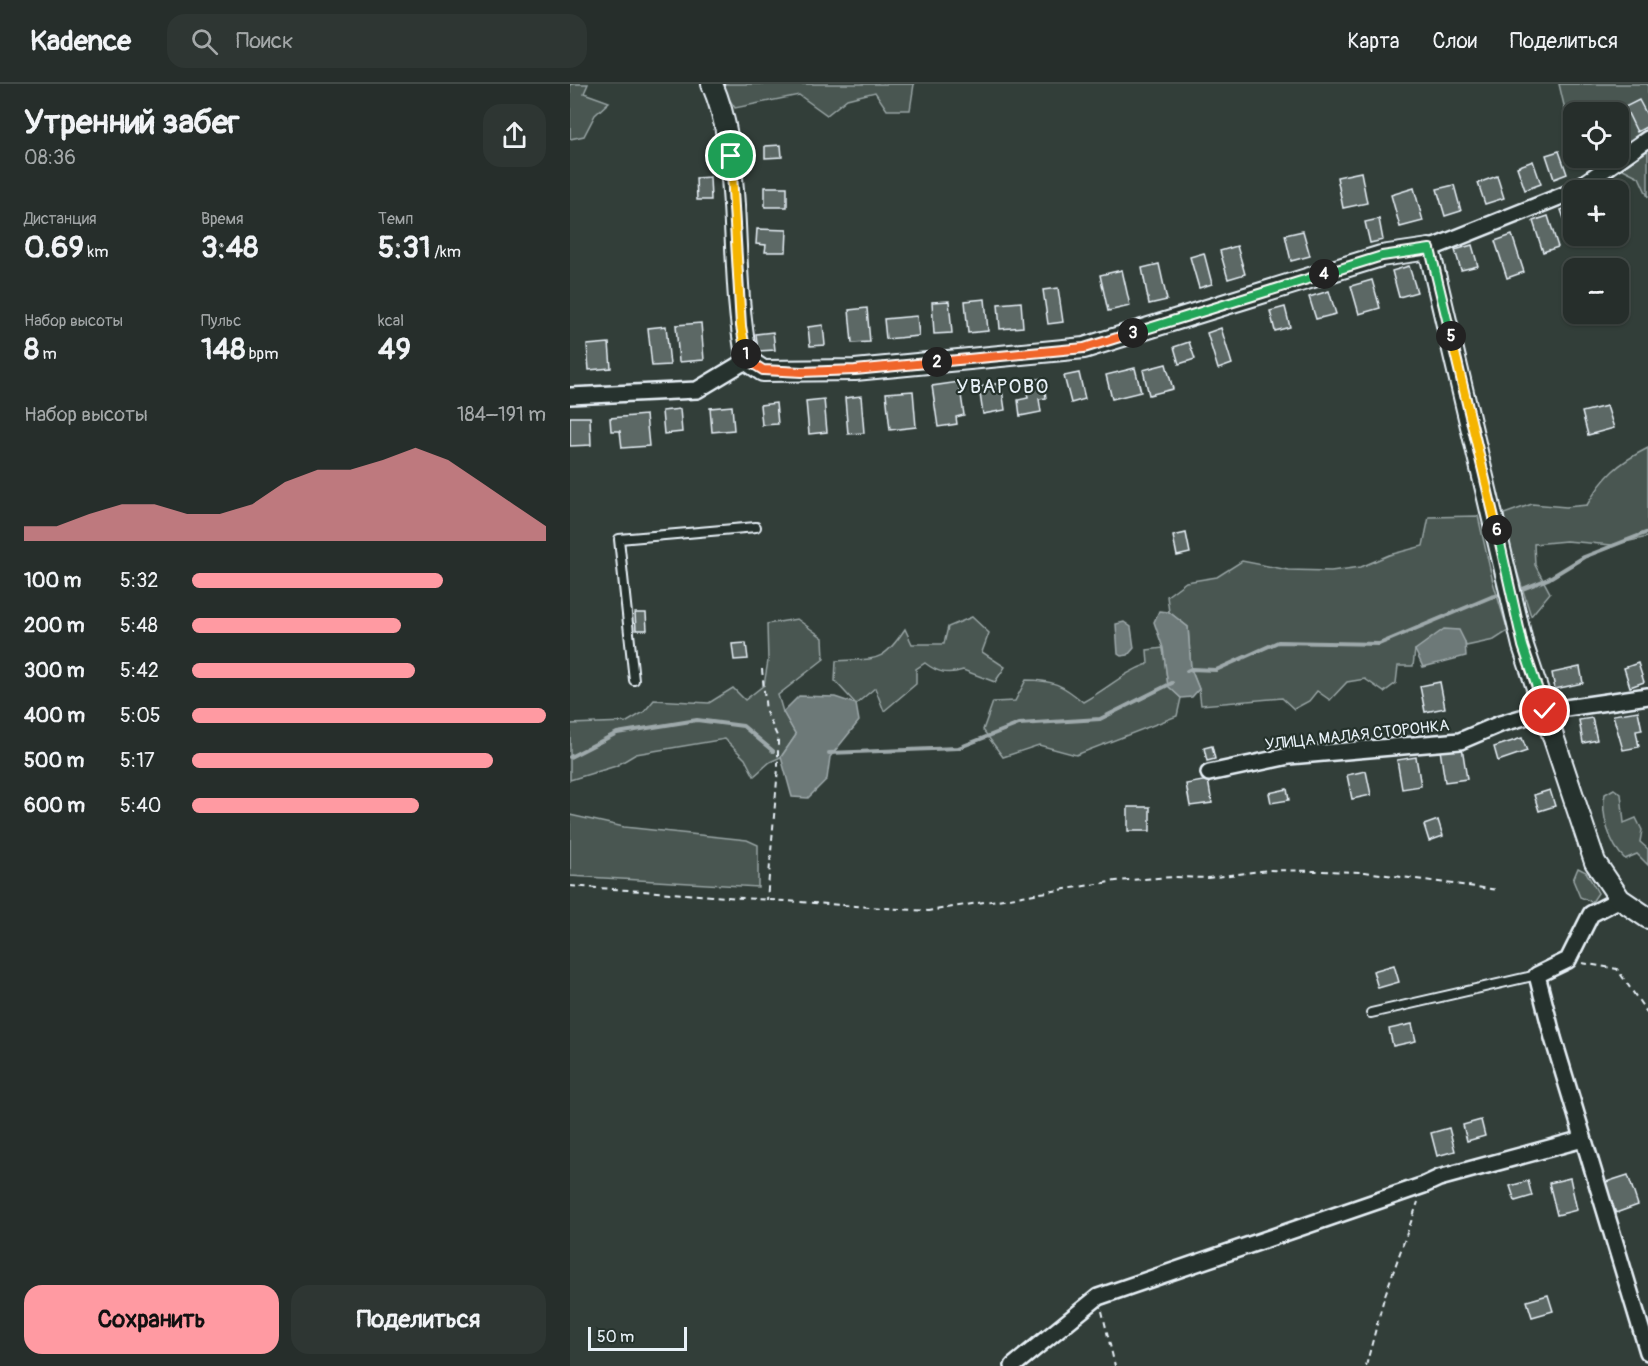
<!DOCTYPE html>
<html lang="ru">
<head>
<meta charset="utf-8">
<style>
	body { margin:0; font-family:Pangolin,sans-serif; background:#2e3633; color:#f1f3f6; height:100vh; display:flex; flex-direction:column; font-size:22px; white-space:nowrap }
	* { box-sizing:border-box; margin:0 }
	p { font-size:20px; color:#a4a8a9 }
	.icon { flex:none; width:33px; height:33px; fill:none; stroke:currentColor; stroke-width:2; stroke-linecap:round; stroke-linejoin:round }
	.map { position:relative; flex:1; overflow:hidden }
	.side { display:flex; flex-direction:column; background:#262e2b; width:570px }
	.side>* { flex:none }
	.buttons { position:absolute; left:993px; top:18px; display:grid; gap:12px }
	.buttons a { display:grid; place-items:center; width:66px; height:66px; border-radius:12px; background:#262e2b; box-shadow:0 2px 4px #0004,0 0 0 2px #424a47; font-size:30px }
	.scale { position:absolute; left:18px; bottom:15px; width:99px; box-sizing:border-box; padding-left:6px; border:3px solid #e8f1f8; border-top:0; font-size:16px; line-height:21px; white-space:nowrap; color:#e8f1f8; -webkit-text-stroke:4px #26332d; paint-order:stroke }
	.pin { position:absolute; display:grid; place-items:center; width:51px; height:51px; color:#fff; margin:-26px; border:3px solid #fff; border-radius:50%; box-shadow:0 2px 6px #0007 }
	.km { position:absolute; width:30px; height:30px; margin:-15px; border-radius:50%; background:#222; color:#fff; font-size:16px; line-height:30px; text-align:center }
	.round { display:grid; place-items:center; flex:none; width:63px; height:63px; border-radius:18px; background:#2e3633 }
	.summary { display:flex; align-items:center; justify-content:space-between; height:102px; padding:0 24px }
	h1 { font-size:33px; font-weight:700; line-height:45px }
	.figures { display:grid; grid-template-columns:repeat(3,1fr); gap:9px; height:102px; padding:6px 24px }
	.figures div { display:grid; align-content:center }
	.figures b { font-size:30px; font-weight:700 }
	.figures small { font-size:16px; font-weight:400 }
	.figures p { font-size:16px }
	.chart { height:168px; padding:12px 24px }
	.chart p { display:flex; justify-content:space-between }
	.chart svg { width:100%; height:108px; margin-top:6px; fill:#ff9aa2; opacity:.7 }
	.cta { display:flex; gap:12px; margin-top:auto; padding:12px 24px }
	.cta a { flex:1; height:69px; border-radius:18px; background:#ff9aa2; color:#111; font-size:24px; font-weight:700; line-height:69px; text-align:center }
	.cta a+a { background:#2e3633; color:#f1f3f6 }
	ul { padding:0 24px; list-style:none; font-size:20px }
	li { display:grid; grid-template-columns:96px 72px 1fr; align-items:center; height:45px }
	li i { height:15px; border-radius:8px; background:#ff9aa2 }
	header { display:flex; align-items:center; gap:36px; box-sizing:border-box; height:84px; padding:0 30px; background:#262e2b; border-bottom:2px solid #424a47 }
	header strong { font-size:28px }
	nav { display:flex; gap:33px; margin-inline-start:auto; font-size:21px }
	.search { width:420px; height:54px; background:#2e3633; display:flex; align-items:center; gap:15px; box-sizing:border-box; padding:0 21px; border-radius:18px; color:#a4a8a9; font-size:22px }
	main { display:flex; flex:1; min-height:0 }
	.map>svg:first-child { display:block }
</style>
</head>
<body>
<header>
<strong>Kadence</strong>
<div class="search"><svg class="icon" aria-label="search" viewBox="0 0 24 24"><circle cx="10" cy="10" r="6"/><path d="M15 15l6 6"/></svg>Поиск</div>
<nav><a>Карта</a><a>Слои</a><a>Поделиться</a></nav>
</header>
<main>
<section class="side">
<div class="summary"><div><h1>Утренний забег</h1><p>08:36</p></div><a class="round"><svg class="icon" aria-label="share" viewBox="0 0 24 24"><path d="M12 15V3M7 8l5-5 5 5M5 13v7h14v-7"/></svg></a></div>
<div class="figures">
<div><p>Дистанция</p><b>0.69<small> km</small></b></div>
<div><p>Время</p><b>3:48</b></div>
<div><p>Темп</p><b>5:31<small> /km</small></b></div>
</div>
<div class="figures">
<div><p>Набор высоты</p><b>8<small> m</small></b></div>
<div><p>Пульс</p><b>148<small> bpm</small></b></div>
<div><p>kcal</p><b>49</b></div>
</div>
<div class="chart"><p><span>Набор высоты</span>184–191 m</p>
<svg viewBox="0 0 160 44" preserveAspectRatio="none"><path d="M0 44V38L10 38L20 33L30 29L40 29L50 33L60 33L70 29L80 20L90 15L100 15L110 11L120 6L130 11L140 20L150 29L160 38V44z"/></svg>
</div>
<ul>
<li><b>100 m</b>5:32<i style="width:71%"></i></li>
<li><b>200 m</b>5:48<i style="width:59%"></i></li>
<li><b>300 m</b>5:42<i style="width:63%"></i></li>
<li><b>400 m</b>5:05<i style="width:100%"></i></li>
<li><b>500 m</b>5:17<i style="width:85%"></i></li>
<li><b>600 m</b>5:40<i style="width:64%"></i></li>
</ul>
<div class="cta"><a>Сохранить</a><a>Поделиться</a></div>
</section>
<div class="map">
<svg width="1078" height="1282" viewBox="0 0 1078 1282">
	<rect width="100%" height="100%" fill="#323e39"/>
	<filter id="ink" filterUnits="userSpaceOnUse"><feTurbulence type="fractalNoise" baseFrequency=".0167" numOctaves="2"/><feDisplacementMap in="SourceGraphic" scale="12" xChannelSelector="R" yChannelSelector="G"/><feConvolveMatrix kernelMatrix="1 2 1 2 8 2 1 2 1" color-interpolation-filters="sRGB"/></filter>
	<g filter="url(#ink)">
		<!-- green -->
		<g fill="#495651" stroke="#98a4a4" stroke-width="1.5">
			<polygon points="0,0 18,0 14,9 39,18 25,31 14,52 0,55"/>
			<polygon points="149,0 344,0 340,26 317,26 305,8 277,15 257,31 229,11 165,24"/>
			<polygon points="989,0 1078,0 1078,113 1069,93 1031,74 1048,74 1048,28 1004,28 1003,60"/>
			<path d="M1078 364V453L1042 461 996 457 964 460 965 481 980 509 961 532 936 452 934 430 962 420 996 423 1017 421C1034 392 1048 379 1078 364Z"/>
			<polygon points="908,432 923,498 938,547 924,556 896,562 895,558 845,566 843,582 828,582 826,599 814,608 795,595 777,598 760,616 747,607 739,617 724,625 712,614 631,621 629,605 621,585 618,543 599,528 597,512 616,498 647,493 672,477 718,486 761,487 791,483 819,471 853,462 859,433"/>
			<path d="M402 533 419 549 412 568 435 583 425 598 393 586C378 591 368 589 355 579L346 585V600L314 627 305 604 286 620 265 597 266 577C306 574 311 581 335 545L342 560H374L378 543Z"/>
			<polygon points="227,535 253,554 254,575 208,611 213,628 226,651 211,673 200,678 184,692 175,675 155,655 66,670 46,682 0,696 0,640 57,638 74,628 84,616 139,619 163,604 175,616 194,601 198,577 197,540"/>
			<path d="M593 564 598 602 611 614 607 632 506 671 469 661 433 673 413 646 423 618 445 617 456 596C483 596 493 601 513 618 536 606 554 588 578 580L577 566Z"/>
			<path d="M1044 705 1051 710 1054 739 1066 734 1072 746 1070 758 1078 765V781L1067 770 1055 775C1040 761 1030 730 1035 710Z"/>
			<polygon points="0,731 54,743 177,756 188,761 188,803 0,792"/>
			<polygon points="1008,784 1016,788 1028,809 1022,818 1010,813 1003,796"/>
		</g>
		<!-- water -->
		<g fill="#6d7978" stroke="#9ea9ab" stroke-width="1.5">
			<polygon points="589,527 599,528 618,543 621,585 629,605 622,613 611,614 598,602 593,564 584,538"/>
			<polygon points="554,538 561,543 564,564 558,571 551,572 548,570 546,540"/>
			<polygon points="874,545 889,546 895,558 896,572 853,583 845,566"/>
			<polygon points="229,612 265,613 286,620 289,637 260,673 257,695 238,714 222,713 211,673 226,651 213,628"/>
		</g>
		<g fill="none" stroke-linecap="round" stroke-linejoin="round">
			<!-- stream -->
			<g stroke="#9ea9ab" stroke-width="4">
				<polyline points="945,508 978,495 1014,473 1078,448"/>
				<polyline points="617,587 621,585 646,586 708,558 809,560 921,513 935,510"/>
				<polyline points="259,669 388,664 449,640 530,635 602,599"/>
				<polyline points="0,673 47,649 127,636 173,642 203,667"/>
			</g>
		</g>
		<!-- building -->
		<g fill="#5c6865" stroke="#e8f1f8" stroke-width="1.5">
			<polygon points="1069,16 1078,33 1078,42 1067,48 1055,23"/>
			<polygon points="211,61 212,73 195,74 195,62"/>
			<polygon points="989,67 997,90 984,95 976,71"/>
			<polygon points="963,77 971,100 955,106 947,83"/>
			<polygon points="791,88 797,119 773,124 767,93"/>
			<polygon points="927,92 934,114 915,120 908,99"/>
			<polygon points="140,93 141,116 127,116 126,94"/>
			<polygon points="884,101 891,127 875,132 867,105"/>
			<rect x="195" y="103" width="22" height="20"/>
			<polygon points="844,104 853,137 830,143 821,111"/>
			<polygon points="1004,121 1004,150 1000,151 991,126"/>
			<polygon points="978,132 988,163 973,168 963,137"/>
			<polygon points="809,135 813,156 800,159 795,138"/>
			<polygon points="187,145 217,146 216,168 195,168 196,161 186,160"/>
			<polygon points="733,147 740,172 721,177 715,151"/>
			<polygon points="942,151 954,188 937,194 925,157"/>
			<polygon points="902,161 908,182 891,186 885,166"/>
			<polygon points="667,162 675,190 658,195 650,167"/>
			<polygon points="634,169 642,200 629,204 620,173"/>
			<polygon points="589,180 597,216 579,220 572,184"/>
			<polygon points="839,182 847,208 829,213 822,187"/>
			<polygon points="552,186 560,222 538,227 530,191"/>
			<polygon points="802,196 810,224 789,230 781,202"/>
			<polygon points="488,204 493,238 478,240 473,206"/>
			<polygon points="759,207 766,230 746,235 739,213"/>
			<polygon points="415,215 418,247 398,249 395,217"/>
			<polygon points="379,217 382,249 364,250 362,218"/>
			<polygon points="451,218 453,243 430,245 428,220"/>
			<polygon points="715,223 720,243 705,247 700,227"/>
			<polygon points="297,224 300,258 282,259 279,226"/>
			<polygon points="347,232 349,252 316,255 314,235"/>
			<polygon points="131,239 134,276 109,278 106,241"/>
			<polygon points="253,241 255,261 240,262 238,243"/>
			<polygon points="96,242 100,281 82,282 78,244"/>
			<polygon points="651,244 662,280 648,285 637,249"/>
			<polygon points="203,248 205,266 188,267 186,250"/>
			<polygon points="619,258 625,275 609,280 604,263"/>
			<polygon points="39,259 41,284 19,286 17,261"/>
			<polygon points="596,280 603,305 579,311 573,286"/>
			<polygon points="565,284 571,308 542,315 536,291"/>
			<polygon points="509,289 515,315 501,319 494,292"/>
			<polygon points="473,294 476,314 469,315 471,328 450,332 448,316 458,314 455,297"/>
			<polygon points="389,298 394,331 386,333 387,340 368,343 362,302"/>
			<polygon points="431,299 435,326 413,330 409,303"/>
			<polygon points="343,307 346,343 320,346 316,309"/>
			<polygon points="291,312 294,349 278,350 275,314"/>
			<polygon points="254,315 257,348 239,350 236,317"/>
			<polygon points="206,319 208,340 192,341 190,321"/>
			<polygon points="162,322 164,346 142,348 140,324"/>
			<polygon points="1037,322 1044,344 1018,351 1012,328"/>
			<polygon points="110,325 112,348 94,350 92,327"/>
			<polygon points="76,331 79,362 52,364 50,347 41,347 40,334"/>
			<polygon points="0,333 20,333 21,361 0,362"/>
			<polygon points="616,449 620,469 607,472 603,452"/>
			<polygon points="65,529 76,529 77,546 66,546"/>
			<polygon points="176,559 178,575 164,576 162,560"/>
			<polygon points="1068,579 1074,598 1060,603 1054,584"/>
			<polygon points="1010,583 1013,599 985,605 982,589"/>
			<polygon points="870,598 875,624 855,628 850,602"/>
			<polygon points="1068,627 1072,646 1066,647 1069,663 1053,666 1043,631"/>
			<polygon points="1022,634 1027,656 1013,659 1009,636"/>
			<polygon points="952,654 957,667 928,677 924,663"/>
			<polygon points="642,662 645,675 637,677 634,664"/>
			<polygon points="892,663 897,695 875,698 870,666"/>
			<polygon points="846,673 851,702 832,705 827,676"/>
			<polygon points="796,687 801,711 782,715 777,691"/>
			<polygon points="638,696 642,719 620,722 616,700"/>
			<polygon points="717,705 719,716 701,719 699,709"/>
			<polygon points="980,706 985,722 969,727 964,711"/>
			<rect x="558" y="723" width="22" height="24"/>
			<polygon points="868,736 873,752 859,757 854,741"/>
			<polygon points="824,881 829,898 808,904 803,887"/>
			<polygon points="842,940 846,957 823,962 819,945"/>
			<polygon points="911,1036 915,1052 897,1057 893,1041"/>
			<polygon points="879,1044 885,1067 867,1072 861,1049"/>
			<polygon points="1058,1091 1068,1121 1043,1130 1033,1099"/>
			<polygon points="1000,1094 1007,1126 987,1131 979,1099"/>
			<polygon points="958,1097 962,1112 945,1117 940,1102"/>
			<polygon points="978,1211 983,1227 962,1233 957,1217"/>
		</g>
		<g fill="none" stroke-linecap="round" stroke-linejoin="round">
			<!-- service casing -->
			<g stroke="#e8f1f8" stroke-width="12">
				<g id="service">
					<polyline points="64,596 49,455 186,443"/>
					<polyline points="801,929 967,891"/>
				</g>
			</g>
			<!-- minor casing -->
			<g stroke="#e8f1f8" stroke-width="20">
				<g id="minor">
					<polyline points="1005,106 1078,55"/>
					<polyline points="859,165 1004,107"/>
					<polyline points="0,312 127,306 177,276"/>
					<polyline points="639,689 719,672 890,657 930,640 975,627 1078,612"/>
					<polyline points="1050,815 1021,830 998,876 967,891 983,954 1078,1268"/>
					<polyline points="443,1282 528,1213 854,1101 869,1094 1013,1055"/>
				</g>
			</g>
			<!-- tertiary casing -->
			<g stroke="#e8f1f8" stroke-width="24">
				<path id="tertiary" d="M142 0C159 39 161 79 164 121 167 173 167 225 177 276L193 287 285 286 514 264 811 172 859 165 953 562 1025 778 1050 815 1078 834"/>
			</g>
			<!-- path -->
			<g stroke="#e8f1f8" stroke-width="2" stroke-dasharray="6 4.5" stroke-linecap="butt">
				<polyline points="192,585 196,628 208,654 208,684 197,816"/>
				<polyline points="0,802 358,827 546,797 603,793 638,794 698,786 795,788 928,806"/>
				<polyline points="1012,879 1047,885 1078,930"/>
				<polyline points="532,1227 545,1282"/>
				<polyline points="796,1282 814,1214 848,1118"/>
			</g>
			<!-- service -->
			<use href="#service" stroke="#26332d" stroke-width="8"/>
			<!-- minor -->
			<use href="#minor" stroke="#26332d" stroke-width="15"/>
			<!-- tertiary -->
			<use href="#tertiary" stroke="#26332d" stroke-width="20"/>
		</g>
	</g>
	<g fill="none" stroke-linecap="round" stroke-linejoin="round" filter="url(#ink)">
		<!-- split-1 casing -->
		<g stroke="#fff" stroke-width="12">
			<polyline id="split-1" points="161,72 171,242 176,270"/>
		</g>
		<!-- split-2 casing -->
		<g stroke="#fff" stroke-width="12">
			<polyline id="split-2" points="176,270 177,276 193,286 232,288 285,286 367,278"/>
		</g>
		<!-- split-3 casing -->
		<g stroke="#fff" stroke-width="12">
			<polyline id="split-3" points="367,278 514,264 563,249"/>
		</g>
		<!-- split-4 casing -->
		<g stroke="#fff" stroke-width="12">
			<polyline id="split-4" points="563,249 754,190"/>
		</g>
		<!-- split-5 casing -->
		<g stroke="#fff" stroke-width="12">
			<polyline id="split-5" points="754,190 812,172 860,165 881,252"/>
		</g>
		<!-- split-6 casing -->
		<g stroke="#fff" stroke-width="12">
			<polyline id="split-6" points="881,252 927,446"/>
		</g>
		<!-- split-7 casing -->
		<g stroke="#fff" stroke-width="12">
			<polyline id="split-7" points="927,446 953,562 975,627"/>
		</g>
		<!-- split-1 -->
		<use href="#split-1" stroke="#f5b400" stroke-width="8"/>
		<!-- split-2 -->
		<use href="#split-2" stroke="#f0652b" stroke-width="8"/>
		<!-- split-3 -->
		<use href="#split-3" stroke="#f0652b" stroke-width="8"/>
		<!-- split-4 -->
		<use href="#split-4" stroke="#22a559" stroke-width="8"/>
		<!-- split-5 -->
		<use href="#split-5" stroke="#22a559" stroke-width="8"/>
		<!-- split-6 -->
		<use href="#split-6" stroke="#f5b400" stroke-width="8"/>
		<!-- split-7 -->
		<use href="#split-7" stroke="#22a559" stroke-width="8"/>
	</g>
	<g text-anchor="middle" stroke-width="4.5" stroke-linejoin="round" paint-order="stroke">
		<!-- street labels -->
		<g font-size="16" fill="#e8f1f8" stroke="#26332d">
			<text transform="translate(787 650) rotate(-6)" y="6">УЛИЦА МАЛАЯ СТОРОНКА</text>
		</g>
		<!-- quarter labels -->
		<g font-size="20" letter-spacing="1.5" fill="#e8f1f8" stroke="#26332d">
			<text x="433" y="309">УВАРОВО</text>
		</g>
	</g>
</svg>
<div class="buttons">
<a><svg class="icon" aria-label="locate" viewBox="0 0 24 24"><circle cx="12" cy="12" r="6"/><path d="M12 2v4M12 18v4M2 12h4M18 12h4"/></svg></a>
<a>+</a>
<a>−</a>
</div>
<div class="scale">50 m</div>
<div class="pin" style="left:161px;top:72px;background:#1e9e55"><svg class="icon" aria-label="arrive" viewBox="0 0 24 24"><path d="M6 21V4h12l-3 4 3 4H6"/></svg></div>
<div class="pin" style="left:975px;top:627px;background:#d93025"><svg class="icon" aria-label="check" viewBox="0 0 24 24"><path d="M5 12l5 5 9-10"/></svg></div>
<b class="km" style="left:176px;top:270px">1</b>
<b class="km" style="left:367px;top:278px">2</b>
<b class="km" style="left:563px;top:249px">3</b>
<b class="km" style="left:754px;top:190px">4</b>
<b class="km" style="left:881px;top:252px">5</b>
<b class="km" style="left:927px;top:446px">6</b>
</div>
</main>
</body>
</html>
